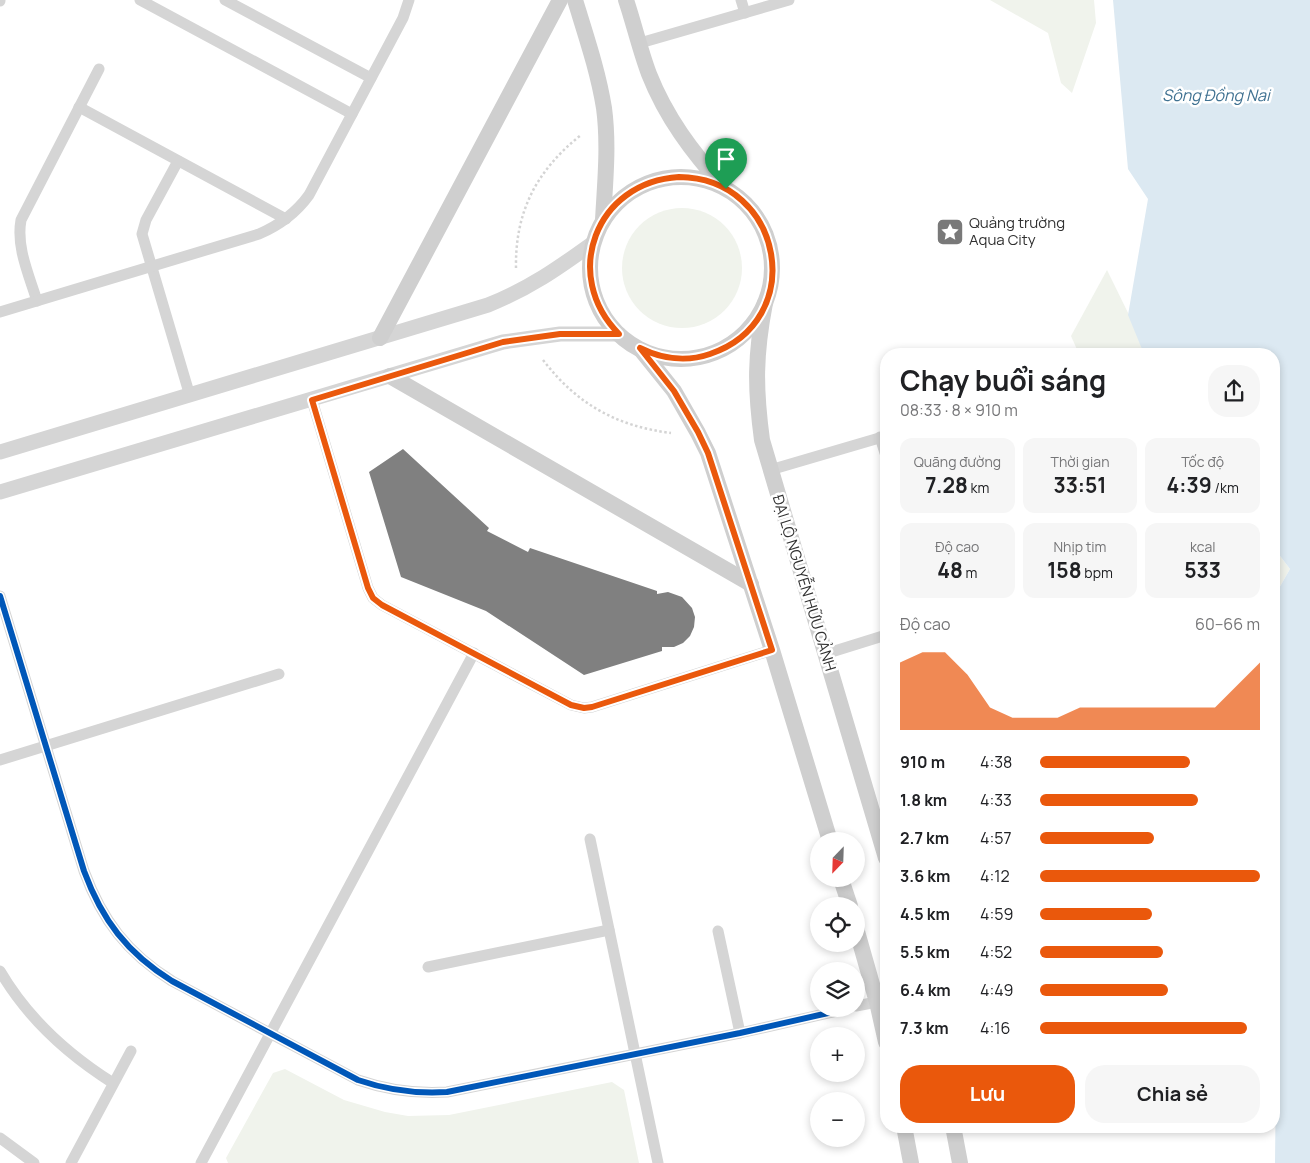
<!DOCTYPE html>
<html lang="vi">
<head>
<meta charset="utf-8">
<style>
	body { margin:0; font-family:Manrope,sans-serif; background:#f6f6f6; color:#202124; height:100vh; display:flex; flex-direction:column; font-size:19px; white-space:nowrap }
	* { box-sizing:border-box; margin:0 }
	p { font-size:16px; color:#757577 }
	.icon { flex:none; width:28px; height:28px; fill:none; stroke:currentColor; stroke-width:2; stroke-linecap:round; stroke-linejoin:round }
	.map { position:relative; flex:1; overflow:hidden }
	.sheet { position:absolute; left:880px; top:348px; width:400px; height:785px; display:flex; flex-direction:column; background:#fff; border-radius:20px; box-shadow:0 2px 8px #0003 }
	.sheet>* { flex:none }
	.needle { width:32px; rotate:203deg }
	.buttons { position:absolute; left:810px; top:832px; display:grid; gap:10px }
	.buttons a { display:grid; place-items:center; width:55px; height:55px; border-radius:50%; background:#fff; box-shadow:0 2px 8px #0003; font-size:25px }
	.pin { position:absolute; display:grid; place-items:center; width:42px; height:42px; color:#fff; margin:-51px -21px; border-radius:50% 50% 50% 0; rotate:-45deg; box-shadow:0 0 5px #0007 }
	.pin .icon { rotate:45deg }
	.round { display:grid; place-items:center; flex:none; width:52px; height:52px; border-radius:20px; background:#f6f6f6 }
	.headline { display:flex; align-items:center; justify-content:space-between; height:85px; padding:0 20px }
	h1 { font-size:28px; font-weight:700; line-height:38px }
	.figures { display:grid; grid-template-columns:repeat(3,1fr); gap:8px; height:85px; padding:5px 20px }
	.figures div { display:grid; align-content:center; border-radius:12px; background:#f6f6f6; text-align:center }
	.figures b { font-size:21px; font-weight:700 }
	.figures small { font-size:14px; font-weight:400 }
	.figures p { font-size:14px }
	.chart { height:140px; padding:10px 20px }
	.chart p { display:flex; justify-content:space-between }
	.chart svg { width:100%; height:90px; margin-top:5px; fill:#ea580c; opacity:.7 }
	.button { display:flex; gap:10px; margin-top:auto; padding:10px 20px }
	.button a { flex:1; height:58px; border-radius:20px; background:#ea580c; color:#fff; font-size:20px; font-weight:700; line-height:58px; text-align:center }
	.button a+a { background:#f6f6f6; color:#202124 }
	ul { padding:0 20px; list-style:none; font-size:16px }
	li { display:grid; grid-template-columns:80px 60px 1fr; align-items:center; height:38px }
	li i { height:12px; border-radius:6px; background:#ea580c }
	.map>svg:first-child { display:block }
</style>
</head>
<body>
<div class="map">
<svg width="1310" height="1163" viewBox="0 0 1310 1163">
	<rect width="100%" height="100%" fill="#fff"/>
	<!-- green -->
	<g fill="#f0f3ec">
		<polygon points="990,0 1094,0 1096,23 1072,93 1061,83 1048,33"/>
		<circle cx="682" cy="268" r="60"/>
		<polygon points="1107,270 1133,323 1144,354 1079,354 1071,336"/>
		<polygon points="1274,548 1290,569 1274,597"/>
		<polygon points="285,1069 344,1100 385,1112 408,1116 449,1115 612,1082 624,1090 639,1163 228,1163 226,1158 273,1073"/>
	</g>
	<!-- water -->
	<polygon fill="#dce9f2" points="1113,0 1310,0 1310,1163 1275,1163 1278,895 1274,878 1274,597 1290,569 1274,548 1274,354 1144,354 1128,315 1148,199 1128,169"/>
	<!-- building -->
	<polygon fill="#808080" points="403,449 489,528 487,531 528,552 530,548 657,591 657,594 668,592 682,597 692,608 695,617 694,627 690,636 683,643 674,647 662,647 662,651 584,675 486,611 401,577 369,472"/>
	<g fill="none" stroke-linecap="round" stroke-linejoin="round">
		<!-- path -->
		<g stroke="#d4d4d4" stroke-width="2.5" stroke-dasharray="2.5 2.5" stroke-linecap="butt">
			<path d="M516 268C515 211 537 170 581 135"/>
			<path d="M543 360C577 404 616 426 671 433"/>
		</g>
		<!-- minor -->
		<g stroke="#d5d5d5" stroke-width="11">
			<polyline points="140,0 352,114"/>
			<polyline points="225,0 371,78"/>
			<polyline points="741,0 745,13"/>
			<polyline points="0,1 0,0"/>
			<polyline points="640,43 789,0"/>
			<polyline points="79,107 286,219"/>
			<polyline points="178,161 146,220 142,234 190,396"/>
			<path d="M37 301C29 275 16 247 21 220L99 69"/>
			<path d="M0 312 259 234C280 225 296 213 309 195L403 18 409 0"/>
			<polyline points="312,400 368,588 373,598 382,605 571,705 584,708 592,707 772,650"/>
			<polyline points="880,437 886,456"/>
			<polyline points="770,470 886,436"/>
			<path d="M0 596 84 871C102 920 127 953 172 981L358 1080C387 1090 416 1094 447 1092L740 1033 846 1009"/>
			<polyline points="825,654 886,635"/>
			<polyline points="0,760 279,674"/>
			<polyline points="590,839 658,1163"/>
			<polyline points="718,931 740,1033"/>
			<polyline points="428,967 609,930"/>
			<path d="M0 971C28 1019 67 1054 113 1083"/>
			<polyline points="856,1006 877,1002"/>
			<polyline points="0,1138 34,1163"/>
			<polyline points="71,1163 131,1051"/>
			<polyline points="201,1163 474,653"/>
		</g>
		<!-- tertiary -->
		<g stroke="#d5d5d5" stroke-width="15">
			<path d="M0 452 488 305C530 288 557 269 593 243"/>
			<polyline points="0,492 503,342 560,334 619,334"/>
		</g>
		<!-- secondary -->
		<g stroke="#cfcfcf" stroke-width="16">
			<path d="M575 0C586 36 598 71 604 108 609 145 605 183 603 220"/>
			<path d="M626 0C634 24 640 50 649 74 666 117 692 152 723 186"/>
			<circle cx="681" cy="268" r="91"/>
			<path d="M765 303C755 355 755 388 762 440L886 858"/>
			<polyline points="380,338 560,0"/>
			<polyline points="641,350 674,391 698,433 708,453 772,650 830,841"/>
			<polyline points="390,376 751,584"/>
			<polyline points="841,879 850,906"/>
			<polyline points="856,928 877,1002 886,1042"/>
			<polyline points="904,1126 911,1163"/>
			<polyline points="953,1126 960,1163"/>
		</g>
		<!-- cycleway casing -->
		<g stroke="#fff" stroke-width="9">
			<g id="cycleway">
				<polyline points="312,400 368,588 373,598 382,605 571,705 584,708 592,707 772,650"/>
				<path d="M0 596 84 871C102 920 127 953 172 981L358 1080C387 1090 416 1094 447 1092L740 1033 846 1009"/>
			</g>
		</g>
		<!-- cycleway -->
		<use href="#cycleway" stroke="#0057b8" stroke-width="6"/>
	</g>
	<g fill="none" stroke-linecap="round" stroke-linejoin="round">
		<!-- route casing -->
		<g stroke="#fff" stroke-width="10">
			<path id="route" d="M679 177C784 178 809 321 710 354 687 362 662 359 640 348L674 391 698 432 708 453 772 650 592 707 584 708 571 705 382 605 373 598 368 588 312 400 503 342 560 334H619C561 276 595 182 679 177Z"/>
		</g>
		<!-- route -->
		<use href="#route" stroke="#ea580c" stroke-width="6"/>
	</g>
	<!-- icons -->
	<defs>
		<g id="sight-square" transform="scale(1.4375)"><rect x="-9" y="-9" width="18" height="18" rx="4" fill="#797979" stroke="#fff"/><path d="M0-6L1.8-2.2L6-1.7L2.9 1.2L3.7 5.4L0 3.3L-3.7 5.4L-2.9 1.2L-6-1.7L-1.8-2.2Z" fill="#fff"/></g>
	</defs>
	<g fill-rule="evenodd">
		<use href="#sight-square" x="950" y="232"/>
	</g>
	<g text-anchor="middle" stroke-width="5" stroke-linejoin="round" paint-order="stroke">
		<!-- poi labels -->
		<g font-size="15" fill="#313131" stroke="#fff" text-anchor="start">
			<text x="969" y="228">Quảng trường<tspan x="969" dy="17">Aqua City</tspan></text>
		</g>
		<!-- street labels -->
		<g font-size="15" fill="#313131" stroke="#fff">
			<text transform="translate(804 583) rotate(73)" y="5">ĐẠI LỘ NGUYỄN HỮU CẢNH</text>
		</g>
		<!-- water labels -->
		<g font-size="16" font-style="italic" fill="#407292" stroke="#fff">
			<text x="1216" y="101">Sông Đồng Nai</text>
		</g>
	</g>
</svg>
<div class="buttons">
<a><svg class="needle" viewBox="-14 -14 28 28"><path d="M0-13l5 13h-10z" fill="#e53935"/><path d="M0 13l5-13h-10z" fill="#757577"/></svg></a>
<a><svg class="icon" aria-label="locate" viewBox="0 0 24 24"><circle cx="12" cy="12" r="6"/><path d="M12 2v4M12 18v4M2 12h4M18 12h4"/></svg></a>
<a><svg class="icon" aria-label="layers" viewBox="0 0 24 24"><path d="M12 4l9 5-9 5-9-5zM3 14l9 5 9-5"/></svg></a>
<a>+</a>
<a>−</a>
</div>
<div class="pin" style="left:726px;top:189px;background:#1e9e55"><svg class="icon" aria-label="arrive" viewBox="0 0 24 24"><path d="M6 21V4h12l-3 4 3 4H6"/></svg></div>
<section class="sheet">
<div class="headline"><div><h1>Chạy buổi sáng</h1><p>08:33 · 8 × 910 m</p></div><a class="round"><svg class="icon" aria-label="share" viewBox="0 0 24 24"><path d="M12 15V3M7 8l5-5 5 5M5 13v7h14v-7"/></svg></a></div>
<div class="figures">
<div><p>Quãng đường</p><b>7.28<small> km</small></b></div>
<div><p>Thời gian</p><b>33:51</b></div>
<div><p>Tốc độ</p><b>4:39<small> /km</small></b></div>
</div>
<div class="figures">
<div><p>Độ cao</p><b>48<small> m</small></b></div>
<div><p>Nhịp tim</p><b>158<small> bpm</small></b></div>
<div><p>kcal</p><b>533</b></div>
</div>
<div class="chart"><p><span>Độ cao</span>60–66 m</p>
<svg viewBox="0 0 160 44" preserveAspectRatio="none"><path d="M0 44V11L10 6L20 6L30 17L40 33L50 38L60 38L70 38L80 33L90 33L100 33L110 33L120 33L130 33L140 33L150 22L160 11V44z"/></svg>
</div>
<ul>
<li><b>910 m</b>4:38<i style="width:68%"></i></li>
<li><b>1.8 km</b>4:33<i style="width:72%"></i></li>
<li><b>2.7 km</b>4:57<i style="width:52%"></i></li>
<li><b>3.6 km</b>4:12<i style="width:100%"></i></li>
<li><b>4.5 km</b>4:59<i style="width:51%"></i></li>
<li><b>5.5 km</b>4:52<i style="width:56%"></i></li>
<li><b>6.4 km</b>4:49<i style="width:58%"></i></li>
<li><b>7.3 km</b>4:16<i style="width:94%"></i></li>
</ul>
<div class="button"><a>Lưu</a><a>Chia sẻ</a></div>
</section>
</div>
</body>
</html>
